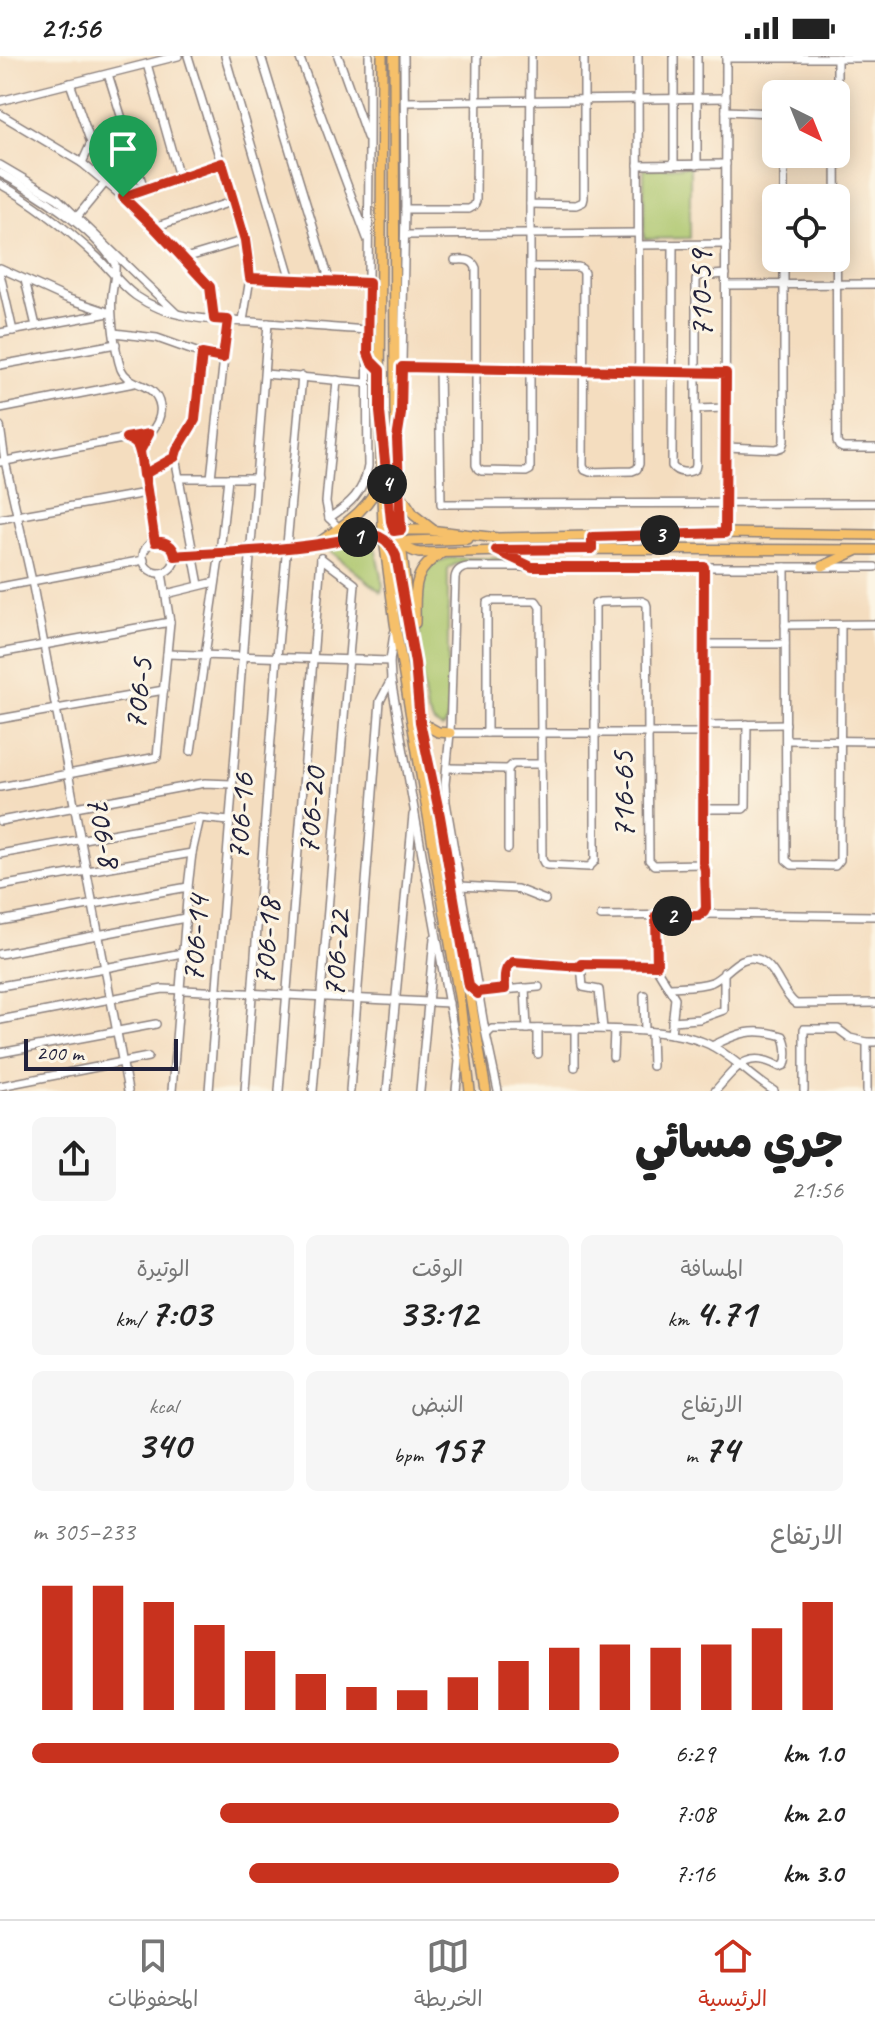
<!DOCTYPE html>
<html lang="ar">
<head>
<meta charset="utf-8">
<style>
	body { margin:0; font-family:Caveat,"Playpen Sans Arabic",sans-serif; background:#f6f6f6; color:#222; direction:rtl; height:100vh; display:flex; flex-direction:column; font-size:30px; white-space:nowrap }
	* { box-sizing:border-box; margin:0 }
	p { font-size:26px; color:#767676 }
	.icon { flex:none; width:44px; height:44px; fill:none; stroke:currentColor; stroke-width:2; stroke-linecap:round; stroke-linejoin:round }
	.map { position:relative; height:1035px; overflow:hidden; direction:ltr }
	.panel { display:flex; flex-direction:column; background:#fff; flex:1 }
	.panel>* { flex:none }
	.needle { width:52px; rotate:137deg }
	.buttons { position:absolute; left:762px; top:24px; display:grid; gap:16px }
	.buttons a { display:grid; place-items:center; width:88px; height:88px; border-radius:12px; background:#fff; box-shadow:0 4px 20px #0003; font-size:40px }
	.scale { position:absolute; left:24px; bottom:20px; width:154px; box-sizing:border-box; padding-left:8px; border:4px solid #22223b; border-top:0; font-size:22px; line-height:28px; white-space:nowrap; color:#22223b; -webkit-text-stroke:6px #fcf5e5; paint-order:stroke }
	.pin { position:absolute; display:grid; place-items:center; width:68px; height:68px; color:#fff; margin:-82px -34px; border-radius:50% 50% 50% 0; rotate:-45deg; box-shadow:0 0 8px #0007 }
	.pin .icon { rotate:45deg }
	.km { position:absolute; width:40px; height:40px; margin:-20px; border-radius:50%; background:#222; color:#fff; font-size:22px; line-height:40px; text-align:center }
	.round { display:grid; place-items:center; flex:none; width:84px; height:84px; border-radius:12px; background:#f6f6f6 }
	.headline { display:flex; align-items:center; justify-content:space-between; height:136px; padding:0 32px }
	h1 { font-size:44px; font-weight:800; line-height:60px }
	.figures { display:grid; grid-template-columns:repeat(3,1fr); gap:12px; height:136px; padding:8px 32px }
	.figures div { display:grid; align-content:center; border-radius:12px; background:#f6f6f6; text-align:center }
	.figures b { font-size:40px; font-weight:800 }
	.figures small { font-size:22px; font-weight:400 }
	.figures p { font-size:22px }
	.chart { height:224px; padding:16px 32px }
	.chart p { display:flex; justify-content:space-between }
	.chart svg { width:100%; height:144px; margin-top:8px; stroke:#c8321e; stroke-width:6 }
	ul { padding:0 32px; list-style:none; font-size:26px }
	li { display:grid; grid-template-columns:128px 96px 1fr; align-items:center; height:60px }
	li i { height:20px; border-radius:10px; background:#c8321e }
	.status { display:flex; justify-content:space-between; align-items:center; height:56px; padding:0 40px; background:#fff; direction:ltr }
	.status svg { height:22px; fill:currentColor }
	.tab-bar { display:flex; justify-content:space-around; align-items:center; height:112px; border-top:2px solid #e0e0e0; background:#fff; font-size:22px; color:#767676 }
	.tab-bar a { display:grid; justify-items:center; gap:4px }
	.tab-bar .active { color:#c8321e }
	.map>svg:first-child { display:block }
</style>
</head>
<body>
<div class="status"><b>21:56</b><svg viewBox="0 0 49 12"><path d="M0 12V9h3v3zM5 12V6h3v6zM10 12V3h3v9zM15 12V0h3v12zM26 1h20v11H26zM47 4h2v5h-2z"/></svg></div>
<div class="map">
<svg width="875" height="1035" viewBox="0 0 875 1035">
	<rect width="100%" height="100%" fill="#fcf5e5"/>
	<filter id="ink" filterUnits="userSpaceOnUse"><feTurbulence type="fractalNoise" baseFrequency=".0125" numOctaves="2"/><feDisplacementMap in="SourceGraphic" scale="16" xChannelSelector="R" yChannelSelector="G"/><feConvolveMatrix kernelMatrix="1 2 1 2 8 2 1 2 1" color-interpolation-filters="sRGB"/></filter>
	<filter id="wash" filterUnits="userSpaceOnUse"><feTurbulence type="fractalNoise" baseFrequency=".006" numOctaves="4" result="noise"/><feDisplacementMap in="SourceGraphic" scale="32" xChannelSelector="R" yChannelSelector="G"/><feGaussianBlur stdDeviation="1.8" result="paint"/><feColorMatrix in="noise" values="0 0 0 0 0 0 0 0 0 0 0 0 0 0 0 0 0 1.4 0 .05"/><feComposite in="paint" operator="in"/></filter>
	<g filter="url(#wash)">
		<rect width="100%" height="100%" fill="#f4ddbf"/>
		<!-- green -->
		<g fill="#aac56b" stroke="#667453" stroke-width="2">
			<polygon points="690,110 690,182 644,183 644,113"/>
			<polygon points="362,485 374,486 383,530 381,536 329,494"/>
			<polygon points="449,502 496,502 511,507 456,508 450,511 448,514 448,661 445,670 442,672 434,667 427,655 420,611 419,536 425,517 434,507"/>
		</g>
	</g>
	<g filter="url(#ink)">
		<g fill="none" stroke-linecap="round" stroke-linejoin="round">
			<!-- minor casing -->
			<g stroke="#8b807d" stroke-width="10">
				<g id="minor">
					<polyline points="188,0 245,184 250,222 243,265"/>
					<polyline points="225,0 291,224"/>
					<polyline points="261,0 330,226"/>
					<polyline points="299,0 367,182"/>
					<polyline points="338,0 367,81"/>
					<polyline points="531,0 530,148 576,149 583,146 584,142 584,0"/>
					<polyline points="674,0 674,109"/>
					<polyline points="726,2 875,2"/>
					<polyline points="147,8 179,121"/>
					<polyline points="108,18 144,133"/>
					<polyline points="70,27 91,87 82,107"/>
					<polyline points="0,45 178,0"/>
					<polyline points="405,46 726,42"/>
					<polyline points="726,55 776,57"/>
					<polyline points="0,58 82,107 123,141 154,171 210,231 214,263"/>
					<polyline points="836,59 837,386 839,390 843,392 875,392"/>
					<polyline points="837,59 837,2"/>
					<polyline points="784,98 784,142"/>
					<polyline points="0,109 58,143 176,257"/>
					<polyline points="638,109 726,108"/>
					<polyline points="697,109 697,0"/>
					<path d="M0 117C36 136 94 173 115 208 116 218 113 228 112 239 110 257 115 296 121 313 129 332 156 325 160 350 163 368 146 379 140 395L155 486"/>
					<path d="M0 128C36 148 67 173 97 201 111 214 120 229 136 240 173 266 221 264 265 267 300 269 334 272 369 274"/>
					<polyline points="123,141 222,107"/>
					<polyline points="405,153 469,153 474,150 476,145 477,0"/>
					<polyline points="77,161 105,127"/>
					<polyline points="154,171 234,145"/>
					<polyline points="405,179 638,177"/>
					<polyline points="638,189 726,188"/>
					<path d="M673 189 672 410C677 417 688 418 695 413L696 409V224L699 220 726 218"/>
					<polyline points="182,203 245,184"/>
					<path d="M455 204C464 204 472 202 476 212V409L478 413 482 415 526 416 530 414V211H578L582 213 584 217 583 410 585 414 590 416 632 415 637 413 639 408 638 0"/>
					<polyline points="530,211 530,148"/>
					<polyline points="0,212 66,242 111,257"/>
					<polyline points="0,218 13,275"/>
					<polyline points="250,222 369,227"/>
					<polyline points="25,224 36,270"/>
					<polyline points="726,229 875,228"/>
					<polyline points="0,277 109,257"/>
					<polyline points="114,277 157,282 202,298 223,302"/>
					<polyline points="0,309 116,288"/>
					<polyline points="402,311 726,317"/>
					<polyline points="439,311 441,448 875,447"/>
					<polyline points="265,318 367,327"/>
					<polyline points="337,324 326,446 329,462 339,472"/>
					<polyline points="0,353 134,327"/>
					<polyline points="696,353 726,352"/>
					<polyline points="0,370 5,405 32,525 128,1035"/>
					<polyline points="399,373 401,358 405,153 404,0"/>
					<polyline points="726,391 776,393 782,391 784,385 784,202"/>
					<polyline points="0,406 149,378"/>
					<polyline points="143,419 175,401"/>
					<polyline points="178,422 257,422"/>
					<polyline points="211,422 228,264"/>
					<path d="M329 462C350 448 364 436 368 410 366 274 370 137 369 0"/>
					<polyline points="0,463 146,437"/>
					<polyline points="725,477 726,0"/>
					<circle cx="159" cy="501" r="16"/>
					<polyline points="175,500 317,488 368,479"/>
					<polyline points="785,511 786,804 792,809 835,810 840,804 841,569"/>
					<polyline points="199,529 175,401 177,394 195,364 202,298"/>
					<polyline points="0,531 144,504"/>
					<polyline points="166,538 215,526"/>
					<polyline points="785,569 875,568"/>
					<polyline points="394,577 390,605 391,624 459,1005 456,1035"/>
					<polyline points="704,588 785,588"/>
					<polyline points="0,597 170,566"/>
					<polyline points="167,598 390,605"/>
					<polyline points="0,663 164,634"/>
					<polyline points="704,669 786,668"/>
					<polyline points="450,677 704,677"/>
					<polyline points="487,677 487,547 491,545 536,545 540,551 542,803 544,807 547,809 589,811 595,805 595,548 600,546 642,545 646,547 647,550 649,804 654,809 702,808 704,805 704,511"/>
					<polyline points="786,684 875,685"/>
					<polyline points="191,695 220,496 228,422"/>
					<polyline points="447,712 508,713 513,708 542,708"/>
					<polyline points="508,713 508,793"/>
					<polyline points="0,731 157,701 170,566 162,517"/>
					<polyline points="704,753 743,753 746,750 747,668"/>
					<polyline points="0,765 205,727 232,728"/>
					<polyline points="0,798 200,762 229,765"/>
					<polyline points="0,830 192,797"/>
					<polyline points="460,830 517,833 545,844"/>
					<polyline points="703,858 875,860"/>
					<polyline points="601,860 701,859 706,852 705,814 703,807"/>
					<polyline points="656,860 657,913 675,942 671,978"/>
					<polyline points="0,865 188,831"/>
					<polyline points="0,898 185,862"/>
					<polyline points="0,930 105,912 182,897"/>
					<path d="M668 931C682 930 699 931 712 926 728 919 739 895 760 904 777 912 781 937 796 948L875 947"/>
					<polyline points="525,932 527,973"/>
					<path d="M505 933C505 922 503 912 513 906L581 911"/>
					<polyline points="478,936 539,931"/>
					<polyline points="644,939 645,975"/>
					<polyline points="0,964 163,933 449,947"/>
					<polyline points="672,965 699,963 724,954 724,916"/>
					<polyline points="538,973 538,998"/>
					<polyline points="603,973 599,934 583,931 581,908 657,909"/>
					<polyline points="651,976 652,1010"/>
					<path d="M487 978 492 973C538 973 584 972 629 974 656 976 684 977 708 988 733 1000 751 1021 774 1035"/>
					<polyline points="867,986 867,1035"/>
					<path d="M712 990C738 977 753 971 783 980 787 987 788 1001 785 1009L780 1011C747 992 736 1012 715 1035"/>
					<polyline points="0,997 156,968"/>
					<polyline points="613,1001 614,974"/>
					<polyline points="575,1011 575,973"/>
					<polyline points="0,1030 148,1001"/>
					<polyline points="172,1035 188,831 192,797 200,762"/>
					<polyline points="209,1035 268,267"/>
					<polyline points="245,1035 277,601 302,320"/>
					<polyline points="279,1035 321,502"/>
					<polyline points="313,1035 355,528 321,502"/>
					<polyline points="350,1035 380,645 391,624"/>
					<polyline points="387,1035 413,759"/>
					<polyline points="420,1035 434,882"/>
					<path d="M498 1035 484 969 446 746 445 728 450 677 455 522C456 515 461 512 467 511H875"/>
					<polyline points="804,1035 804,973 838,973 850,982 867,986 875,986"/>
				</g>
			</g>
			<!-- major casing -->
			<g stroke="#8b807d" stroke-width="12">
				<g id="major">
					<polyline points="382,0 380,356 383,475 395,567 460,946 470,1035"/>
					<polyline points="394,0 395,354 401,441 401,487 420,666 440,760 486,1035"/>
					<polyline points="368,297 371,305 380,314"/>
					<path d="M387 427C390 453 388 490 419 497L592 493 875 494"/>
					<polyline points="402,441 414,459 432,473"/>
					<polyline points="398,474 429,474 498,482 725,477 875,479"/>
					<polyline points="363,480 381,481 393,493 396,499 399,521"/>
					<path d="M317 488C340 471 371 453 379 425"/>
					<polyline points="399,489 409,485 467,483"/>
					<polyline points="499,496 532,511"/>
					<polyline points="823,510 856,495"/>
					<path d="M415 567C416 536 410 515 442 497"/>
					<polyline points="420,666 438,676 450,677"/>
				</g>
			</g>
			<!-- minor -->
			<use href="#minor" stroke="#fff" stroke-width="7"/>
			<!-- major -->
			<use href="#major" stroke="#f6c06b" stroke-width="9"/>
		</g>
	</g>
	<g fill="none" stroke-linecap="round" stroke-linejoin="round" filter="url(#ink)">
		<!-- route casing -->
		<g stroke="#fff" stroke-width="16">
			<path id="route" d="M123 141 154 171 210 231 214 263 228 264 223 302 202 298 195 364 177 394 175 401 143 419 140 395 149 378 126 382C131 384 134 385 137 389 143 397 152 471 155 486 165 485 174 489 175 500 229 496 284 495 337 485 349 482 368 475 380 481 387 484 393 493 396 500L415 607 420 666 440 760 469 930 478 938V936L505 933C505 922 503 912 513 906L581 911V908L657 909 656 860H699L704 856 706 852 705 814 703 807 704 511H532L496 494 592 493V481L725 477 726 317 402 311 401 358 397 383 401 474 394 475 391 465 380 356V314L371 305 368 297 369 227 250 222 245 184 222 107 123 141"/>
		</g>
		<!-- route -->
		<use href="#route" stroke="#c8321e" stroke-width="10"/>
	</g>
	<g text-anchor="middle" stroke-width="6" stroke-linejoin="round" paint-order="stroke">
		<!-- street labels -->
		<g font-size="34" fill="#22223b" stroke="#fcf5e5">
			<text transform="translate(700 238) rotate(-90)" y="12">710-59</text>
			<text transform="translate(137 638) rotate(-84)" y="12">706-5</text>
			<text transform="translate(622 739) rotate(-90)" y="12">716-65</text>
			<text transform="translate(310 755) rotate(-85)" y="12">706-20</text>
			<text transform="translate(239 761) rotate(-86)" y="12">706-16</text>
			<text transform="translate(105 775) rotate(79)" y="12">706-8</text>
			<text transform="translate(194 883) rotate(-86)" y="12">706-14</text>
			<text transform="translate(265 886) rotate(-86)" y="12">706-18</text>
			<text transform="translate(335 898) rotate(-86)" y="12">706-22</text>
		</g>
	</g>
</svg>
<div class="buttons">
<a><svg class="needle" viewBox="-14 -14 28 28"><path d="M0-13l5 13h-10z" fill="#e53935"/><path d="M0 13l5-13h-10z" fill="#767676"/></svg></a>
<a><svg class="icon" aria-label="locate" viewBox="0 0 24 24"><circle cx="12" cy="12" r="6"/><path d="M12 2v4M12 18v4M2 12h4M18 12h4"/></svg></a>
</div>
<div class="scale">200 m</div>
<div class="pin" style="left:123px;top:141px;background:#1e9e55"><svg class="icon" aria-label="arrive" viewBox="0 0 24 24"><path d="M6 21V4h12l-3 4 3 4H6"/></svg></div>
<b class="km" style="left:358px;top:481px">1</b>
<b class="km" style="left:672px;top:860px">2</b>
<b class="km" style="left:660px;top:479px">3</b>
<b class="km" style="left:387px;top:428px">4</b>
</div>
<section class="panel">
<div class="headline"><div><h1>جري مسائي</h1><p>21:56</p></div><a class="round"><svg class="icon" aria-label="share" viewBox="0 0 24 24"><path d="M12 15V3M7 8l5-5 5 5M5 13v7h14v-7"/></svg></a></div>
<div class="figures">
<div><p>المسافة</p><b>4.71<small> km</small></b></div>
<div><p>الوقت</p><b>33:12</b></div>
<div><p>الوتيرة</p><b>7:03<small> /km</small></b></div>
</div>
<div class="figures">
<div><p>الارتفاع</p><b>74<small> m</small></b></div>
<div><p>النبض</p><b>157<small> bpm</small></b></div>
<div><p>kcal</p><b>340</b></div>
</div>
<div class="chart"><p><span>الارتفاع</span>233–305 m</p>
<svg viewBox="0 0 160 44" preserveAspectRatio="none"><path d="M5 44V6M15 44V6M25 44V11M35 44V18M45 44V26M55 44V33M65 44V37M75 44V38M85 44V34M95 44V29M105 44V25M115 44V24M125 44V25M135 44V24M145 44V19M155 44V11"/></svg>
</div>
<ul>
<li><b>1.0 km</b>6:29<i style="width:100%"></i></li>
<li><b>2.0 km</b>7:08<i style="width:68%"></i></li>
<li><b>3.0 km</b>7:16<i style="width:63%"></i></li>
</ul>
</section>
<nav class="tab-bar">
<a class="active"><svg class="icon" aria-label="home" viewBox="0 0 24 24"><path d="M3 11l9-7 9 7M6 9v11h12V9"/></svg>الرئيسية</a>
<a><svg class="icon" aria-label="map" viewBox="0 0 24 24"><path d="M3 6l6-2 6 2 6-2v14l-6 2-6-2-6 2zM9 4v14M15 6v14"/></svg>الخريطة</a>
<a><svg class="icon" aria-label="saved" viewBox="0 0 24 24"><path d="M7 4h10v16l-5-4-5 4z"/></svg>المحفوظات</a>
</nav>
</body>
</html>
